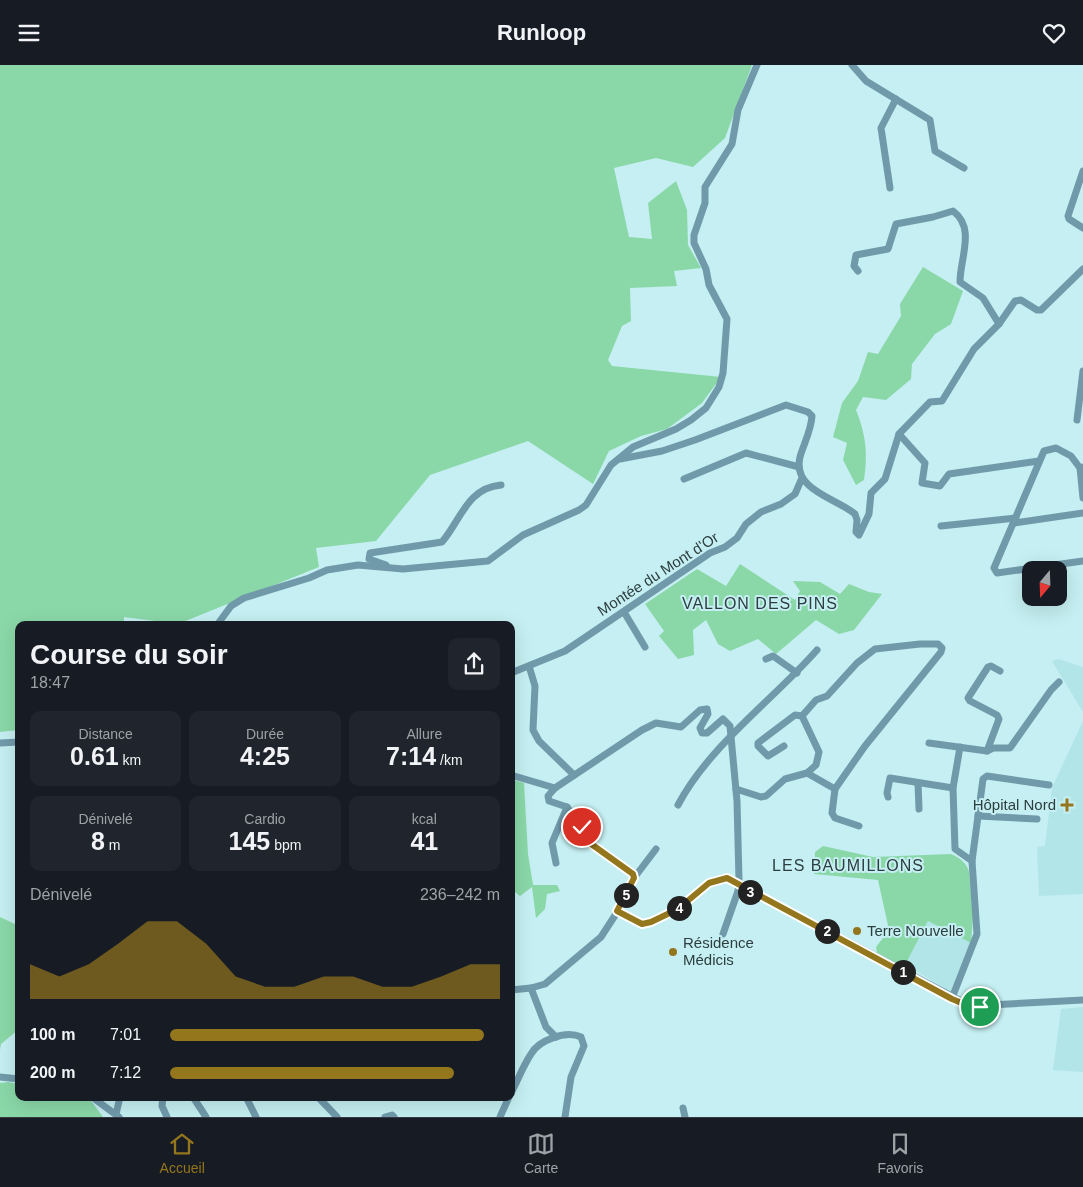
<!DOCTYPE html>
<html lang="fr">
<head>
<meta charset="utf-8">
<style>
	body { margin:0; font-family:Helvetica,sans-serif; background:#20242c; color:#f1f3f6; height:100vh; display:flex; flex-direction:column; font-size:19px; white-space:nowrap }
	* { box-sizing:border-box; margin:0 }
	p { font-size:16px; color:#9ea1a6 }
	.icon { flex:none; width:28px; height:28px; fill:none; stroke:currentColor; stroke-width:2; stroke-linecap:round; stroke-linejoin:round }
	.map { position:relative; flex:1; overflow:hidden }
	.sheet { position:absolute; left:15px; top:556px; width:500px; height:480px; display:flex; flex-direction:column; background:#171b24; border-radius:10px; box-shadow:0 5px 20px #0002 }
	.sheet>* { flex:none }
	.needle { width:32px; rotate:199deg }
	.fabs { position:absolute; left:1022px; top:496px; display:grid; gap:10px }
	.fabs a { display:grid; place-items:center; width:45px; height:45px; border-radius:10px; background:#171b24; box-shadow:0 5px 20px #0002; font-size:25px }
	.pin { position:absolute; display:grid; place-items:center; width:42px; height:42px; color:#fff; margin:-21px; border:2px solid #fff; border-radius:50%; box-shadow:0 1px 5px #0007 }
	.km { position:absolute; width:25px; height:25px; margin:-12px; border-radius:50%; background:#222; color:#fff; font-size:14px; line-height:25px; text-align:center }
	.round { display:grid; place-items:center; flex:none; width:52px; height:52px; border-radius:10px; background:#20242c }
	.headline { display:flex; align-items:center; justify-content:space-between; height:85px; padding:0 15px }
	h1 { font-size:28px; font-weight:700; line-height:38px }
	.figures { display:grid; grid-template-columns:repeat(3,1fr); gap:8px; height:85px; padding:5px 15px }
	.figures div { display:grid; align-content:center; border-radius:10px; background:#20242c; text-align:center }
	.figures b { font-size:25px; font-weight:700 }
	.figures small { font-size:14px; font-weight:400 }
	.figures p { font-size:14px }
	.chart { height:140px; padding:10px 15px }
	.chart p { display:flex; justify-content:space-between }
	.chart svg { width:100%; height:90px; margin-top:5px; fill:#94761d; opacity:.7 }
	ul { padding:0 15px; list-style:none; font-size:16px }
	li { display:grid; grid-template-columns:80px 60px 1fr; align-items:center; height:38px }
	li i { height:12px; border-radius:6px; background:#94761d }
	header { display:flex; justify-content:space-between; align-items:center; height:65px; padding:0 15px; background:#171b24; font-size:22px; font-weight:700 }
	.tab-bar { display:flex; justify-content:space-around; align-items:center; height:70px; border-top:1px solid #363941; background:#171b24; font-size:14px; color:#9ea1a6 }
	.tab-bar a { display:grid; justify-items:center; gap:2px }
	.tab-bar .active { color:#94761d }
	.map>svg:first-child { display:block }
</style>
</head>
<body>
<header><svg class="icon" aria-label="menu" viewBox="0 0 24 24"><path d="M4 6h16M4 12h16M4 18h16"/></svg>Runloop<svg class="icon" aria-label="heart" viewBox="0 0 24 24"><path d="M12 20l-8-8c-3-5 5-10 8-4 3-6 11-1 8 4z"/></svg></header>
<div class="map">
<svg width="1083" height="1052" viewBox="0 0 1083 1052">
	<rect width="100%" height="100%" fill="#c5eff2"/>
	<!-- built -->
	<g fill="#b1e5e8">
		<polygon points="1058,594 1083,602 1083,647 1052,596"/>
		<polygon points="1083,656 1083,829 1039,831 1037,782 1045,781 1052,723"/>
		<polygon points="928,856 971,878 952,925 950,926 916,906 915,908 904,902"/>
		<polygon points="1083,942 1083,1007 1053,1005 1061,944"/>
	</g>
	<!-- green -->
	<g fill="#8ad8a8">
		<polygon points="0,0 752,0 725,73 693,102 656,93 614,103 629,172 652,174 648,138 676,116 687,145 688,180 701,203 674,206 677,221 630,223 631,256 622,261 608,295 612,301 721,312 702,338 667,364 641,371 609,386 593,419 528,376 430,410 376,476 316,483 319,502 178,559 124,552 124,560 19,560 19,665 0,667"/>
		<path d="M923 202 963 226 951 259 935 269 912 299 911 314 886 335 863 332 856 345C866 370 868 389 864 415L856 420 843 395 847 378 833 372 842 338 858 316 868 287 878 289 901 251 900 239Z"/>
		<polygon points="740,499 795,535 800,526 793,516 820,517 840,529 849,519 869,527 882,529 854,565 839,569 816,555 776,589 758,574 730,586 718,579 706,555 693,565 694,590 678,594 659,571 664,566 645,539 697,504 726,521"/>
		<polygon points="511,714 524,718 528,789 533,820 557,820 560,826 547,829 545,844 536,853 532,822 520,831 511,824"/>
		<path d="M823 781 873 792 951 789C960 793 967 798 969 807L973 852 971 878 928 856 904 902 877 888 876 882 889 865 878 815 814 809 815 787Z"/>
		<polygon points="0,852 19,861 19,964 1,979 0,985"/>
		<polygon points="8,1017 19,1019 19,1032 89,1033 103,1052 0,1052 0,1018"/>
	</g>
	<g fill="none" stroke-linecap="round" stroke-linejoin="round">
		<!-- minor -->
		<g stroke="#709aaa" stroke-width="7">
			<polyline points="852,0 866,16 930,55 935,86 964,103"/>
			<polyline points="1083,106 1068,151 1069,154 1083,163"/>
			<polyline points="890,123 881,63 896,34"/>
			<path d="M858 206 854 201 856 190 888 184 896 159 933 152 953 146C976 163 960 193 960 217L983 233 999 259"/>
			<polyline points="1077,355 1083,306"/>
			<polyline points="899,369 925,398 922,418 940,421 949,409 1039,396"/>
			<path d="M620 394 662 386 695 375 786 340 808 347 812 351C811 366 804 378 800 392 792 425 836 433 855 449L857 455 856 467 859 470 869 449 871 428 885 414 899 369 930 337 942 336 974 284 999 259 1015 236 1021 235 1037 245H1041L1083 204"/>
			<polyline points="1083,402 1080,403 1071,391 1056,383 1044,386 994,503 997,508 1083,496"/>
			<polyline points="1080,403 1083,433"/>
			<polyline points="684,414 746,388 799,402"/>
			<polyline points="1014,458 1083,448"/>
			<polyline points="941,461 1016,453"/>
			<path d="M386 500 369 494 370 488 442 477C461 455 467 423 501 420"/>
			<polyline points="624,547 645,582"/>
			<polyline points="217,560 231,541 244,533 309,513 327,505 358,500 403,504 488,496 523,470 579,445 586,440 611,400 633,382 676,364 691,355 706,343 719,322 723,308 727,254 709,220 706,204 694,178 694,170 705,138 705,122 732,79 738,45 757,0"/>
			<polyline points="766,594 773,591 797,608"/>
			<polyline points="529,601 535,621 533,665 539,676 574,710"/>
			<polyline points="511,608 565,586 710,488 725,482 737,473 746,459 761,447 781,439 795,429 802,413"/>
			<polyline points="0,678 19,677"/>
			<polyline points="929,678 987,686 993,683 1010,683 1051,625 1059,617"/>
			<polyline points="784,681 768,691 758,681 758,678 795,650 802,651"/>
			<polyline points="987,686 999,654 997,650 970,636 968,633 988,602 991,601 1000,606"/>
			<polyline points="807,708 816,700 819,687 802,651 816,635 827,631 857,598 875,584 920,579 938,579 942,583 941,587 865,681 835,724 832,748 835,753 859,761"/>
			<polyline points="511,710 555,723"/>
			<polyline points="918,718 919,744"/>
			<polyline points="736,724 761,732 766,731 785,714 807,708 835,724"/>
			<polyline points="888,732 887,728 890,713 953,723"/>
			<path d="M678 740C709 681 773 635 817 585"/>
			<polyline points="978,751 1037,754"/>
			<polyline points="972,796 983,714 987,711 1049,720"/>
			<polyline points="556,798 552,778 567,742"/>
			<polyline points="634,813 632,807 587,776 582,762 567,742 549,736 548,731 555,723 642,665 656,658 681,662 700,645 707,644 708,649 700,663 702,668 707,668 723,654 730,661 737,736 739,815 738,826 723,869"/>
			<polyline points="727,813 971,941 1083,935"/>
			<polyline points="617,846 642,859 651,857 678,844 709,818 722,813 730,813"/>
			<polyline points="531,923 546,962 556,972"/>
			<polyline points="511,925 531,923 545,919 601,872 623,838 634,813 656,784"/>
			<polyline points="952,933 977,869 972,796 955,784 953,723 960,682"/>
			<polyline points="0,1012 19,1014"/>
			<path d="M511 1028C518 1015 523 1001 531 989 539 975 566 965 581 972L584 981 571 1012 565 1052"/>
			<polyline points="92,1032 119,1052"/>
			<polyline points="163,1032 162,1041 167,1052"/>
			<polyline points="193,1032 206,1052"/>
			<polyline points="246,1032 256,1052"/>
			<polyline points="318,1032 337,1052"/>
			<polyline points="683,1043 685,1052"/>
			<polyline points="116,1049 120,1032"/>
			<polyline points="385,1052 392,1050 394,1052"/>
			<polyline points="500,1052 509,1032"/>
		</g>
	</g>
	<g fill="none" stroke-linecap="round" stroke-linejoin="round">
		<!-- route casing -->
		<g stroke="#fff" stroke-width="10">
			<polyline id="route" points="582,762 587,776 633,809 634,813 617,846 642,859 651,857 678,844 709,818 727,813 952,934 971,942 980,942"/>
		</g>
		<!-- route -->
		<use href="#route" stroke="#94761d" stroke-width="6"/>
	</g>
	<!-- markers -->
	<g fill="#94761d" stroke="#c5eff2" stroke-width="2">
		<path d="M1064.5 732.5h5v5h5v5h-5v5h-5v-5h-5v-5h5z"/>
		<circle cx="857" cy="866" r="5"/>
		<circle cx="673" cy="887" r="5"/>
	</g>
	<g text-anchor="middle" stroke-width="4" stroke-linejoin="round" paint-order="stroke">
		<!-- street labels -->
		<g font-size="15" fill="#2d3e3f" stroke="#c5eff2">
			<text transform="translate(658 509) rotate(-33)" y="5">Montée du Mont d'Or</text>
		</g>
		<!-- poi labels -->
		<g font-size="15" fill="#2d3e3f" stroke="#c5eff2" text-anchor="start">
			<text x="1056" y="745" text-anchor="end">Hôpital Nord</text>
			<text x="867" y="871">Terre Nouvelle</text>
			<text x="683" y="883">Résidence<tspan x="683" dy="17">Médicis</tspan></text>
		</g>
		<!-- neighbourhood labels -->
		<g font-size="16" letter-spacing="1" fill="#2d3e3f" stroke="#c5eff2">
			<text x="760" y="544">VALLON DES PINS</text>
			<text x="848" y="806">LES BAUMILLONS</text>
		</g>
	</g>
</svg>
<div class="fabs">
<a><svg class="needle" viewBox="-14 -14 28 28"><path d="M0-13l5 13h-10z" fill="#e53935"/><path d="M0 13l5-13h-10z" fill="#9ea1a6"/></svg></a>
</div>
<div class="pin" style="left:980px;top:942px;background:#1e9e55"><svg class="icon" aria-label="arrive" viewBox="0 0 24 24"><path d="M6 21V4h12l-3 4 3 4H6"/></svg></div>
<div class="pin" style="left:582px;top:762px;background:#d93025"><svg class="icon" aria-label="check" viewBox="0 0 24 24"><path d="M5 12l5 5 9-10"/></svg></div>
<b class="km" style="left:903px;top:907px">1</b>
<b class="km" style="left:827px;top:866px">2</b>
<b class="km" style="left:750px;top:827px">3</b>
<b class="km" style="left:679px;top:843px">4</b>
<b class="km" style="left:626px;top:830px">5</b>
<section class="sheet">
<div class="headline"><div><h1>Course du soir</h1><p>18:47</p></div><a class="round"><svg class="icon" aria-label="share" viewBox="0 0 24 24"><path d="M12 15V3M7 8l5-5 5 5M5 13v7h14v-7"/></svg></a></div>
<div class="figures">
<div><p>Distance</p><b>0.61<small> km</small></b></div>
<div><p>Durée</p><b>4:25</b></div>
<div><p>Allure</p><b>7:14<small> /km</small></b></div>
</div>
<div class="figures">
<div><p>Dénivelé</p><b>8<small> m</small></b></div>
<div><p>Cardio</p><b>145<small> bpm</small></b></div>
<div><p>kcal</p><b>41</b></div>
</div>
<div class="chart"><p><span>Dénivelé</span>236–242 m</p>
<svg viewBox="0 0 160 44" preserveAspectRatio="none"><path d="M0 44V27L10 33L20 27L30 17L40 6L50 6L60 17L70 33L80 38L90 38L100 33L110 33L120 38L130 38L140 33L150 27L160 27V44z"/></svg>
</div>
<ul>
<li><b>100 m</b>7:01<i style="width:95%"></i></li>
<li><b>200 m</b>7:12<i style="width:86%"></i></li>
</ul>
</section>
</div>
<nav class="tab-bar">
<a class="active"><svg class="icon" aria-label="home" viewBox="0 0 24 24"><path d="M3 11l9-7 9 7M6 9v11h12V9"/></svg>Accueil</a>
<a><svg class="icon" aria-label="map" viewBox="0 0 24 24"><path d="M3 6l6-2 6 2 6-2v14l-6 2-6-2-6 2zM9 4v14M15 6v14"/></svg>Carte</a>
<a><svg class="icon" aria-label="saved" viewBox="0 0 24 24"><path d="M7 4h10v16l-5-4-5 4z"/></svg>Favoris</a>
</nav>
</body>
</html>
